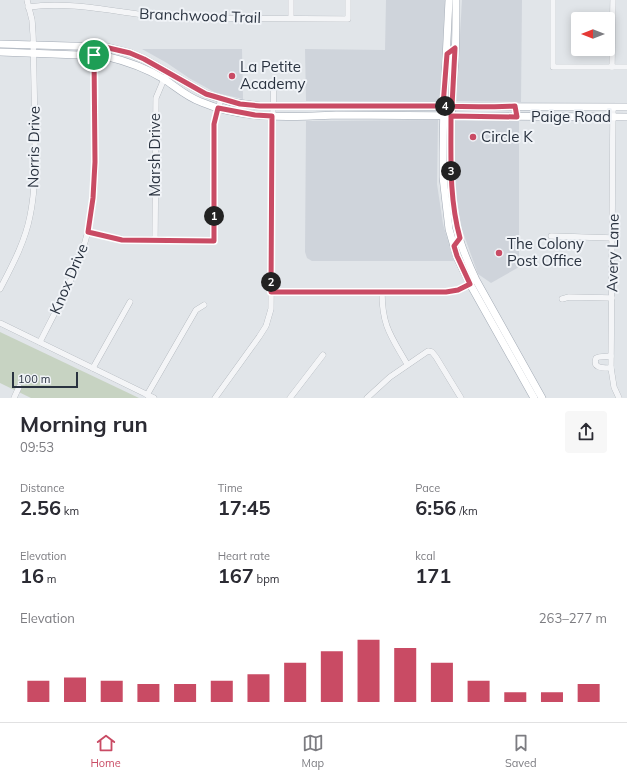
<!DOCTYPE html>
<html lang="en">
<head>
<meta charset="utf-8">
<style>
	body { margin:0; font-family:Mulish,sans-serif; background:#f7f7f7; color:#2b2b33; height:100vh; display:flex; flex-direction:column; font-size:15px; white-space:nowrap }
	* { box-sizing:border-box; margin:0 }
	p { font-size:13px; color:#7c7c81 }
	.icon { flex:none; width:22px; height:22px; fill:none; stroke:currentColor; stroke-width:2; stroke-linecap:round; stroke-linejoin:round }
	.map { position:relative; height:398px; overflow:hidden }
	.panel { display:flex; flex-direction:column; background:#fff; flex:1 }
	.panel>* { flex:none }
	.needle { width:26px; rotate:270deg }
	.buttons { position:absolute; left:571px; top:12px; display:grid; gap:8px }
	.buttons a { display:grid; place-items:center; width:44px; height:44px; border-radius:4px; background:#fff; box-shadow:0 2px 10px #0003; font-size:20px }
	.scale { position:absolute; left:12px; bottom:10px; width:66px; box-sizing:border-box; padding-left:4px; border:2px solid #2a3340; border-top:0; font-size:11px; line-height:14px; white-space:nowrap; color:#2a3340; -webkit-text-stroke:3px #f0f3f7; paint-order:stroke }
	.pin { position:absolute; display:grid; place-items:center; width:34px; height:34px; color:#fff; margin:-17px; border:2px solid #fff; border-radius:50%; box-shadow:0 1px 4px #0007 }
	.km { position:absolute; width:20px; height:20px; margin:-10px; border-radius:50%; background:#222; color:#fff; font-size:11px; line-height:20px; text-align:center }
	.round { display:grid; place-items:center; flex:none; width:42px; height:42px; border-radius:4px; background:#f7f7f7 }
	.head { display:flex; align-items:center; justify-content:space-between; height:68px; padding:0 20px }
	h1 { font-size:22px; font-weight:700; line-height:30px }
	.figures { display:grid; grid-template-columns:repeat(3,1fr); gap:6px; height:68px; padding:4px 20px }
	.figures div { display:grid; align-content:center }
	.figures b { font-size:20px; font-weight:700 }
	.figures small { font-size:11px; font-weight:400 }
	.figures p { font-size:11px }
	.chart { height:112px; padding:8px 20px }
	.chart p { display:flex; justify-content:space-between }
	.chart svg { width:100%; height:72px; margin-top:4px; stroke:#c94b64; stroke-width:6 }
	.tab-bar { display:flex; justify-content:space-around; align-items:center; height:56px; border-top:1px solid #e1e1e2; background:#fff; font-size:11px; color:#7c7c81 }
	.tab-bar a { display:grid; justify-items:center; gap:2px }
	.tab-bar .selected { color:#c94b64 }
	.map>svg:first-child { display:block }
</style>
</head>
<body>
<div class="map">
<svg width="627" height="398" viewBox="0 0 627 398">
	<rect width="100%" height="100%" fill="#e1e5e9"/>
	<!-- built -->
	<g fill="#cfd4db">
		<polygon points="386,0 445,0 440,102 306,101 305,49 385,50"/>
		<polygon points="462,0 522,0 521,102 456,101"/>
		<polygon points="142,49 242,49 243,99 216,93 189,78 167,63"/>
		<polygon points="438,120 437,184 443,224 454,261 312,261 307,258 305,252 306,121"/>
		<polygon points="455,120 519,121 519,267 491,283 478,274 461,227 455,188"/>
	</g>
	<!-- green -->
	<polygon fill="#c7d3c2" points="0,332 139,398 31,398 0,383"/>
	<g fill="none" stroke-linecap="round" stroke-linejoin="round">
		<!-- minor casing -->
		<g stroke="#a6acb3" stroke-width="6">
			<g id="minor">
				<polyline points="553,0 553,67 627,67"/>
				<path d="M28 7C78 0 128 16 178 18L348 19V0"/>
				<polyline points="291,18 291,0"/>
				<polyline points="612,67 613,0"/>
				<polyline points="613,107 611,368 614,387 619,398"/>
				<polyline points="88,232 122,239 214,241 214,124 221,99"/>
				<polyline points="551,236 613,238"/>
				<polyline points="155,240 156,98 164,79 169,73"/>
				<path d="M0 289C12 266 25 242 30 216 36 187 35 157 35 128 34 97 34 65 33 34L32 20 27 0"/>
				<polyline points="271,292 446,292 458,290 472,282"/>
				<path d="M382 292C382 326 391 336 407 364"/>
				<polyline points="562,299 569,297 612,298"/>
				<polyline points="0,323 154,398"/>
				<path d="M40 342C56 310 75 277 85 242 101 188 95 117 94 60L96 45"/>
				<polyline points="93,368 130,302"/>
				<path d="M611 368C604 368 592 369 596 358L599 357 611 356"/>
				<polyline points="147,395 196,310 204,305"/>
				<polyline points="14,398 19,387"/>
				<polyline points="215,398 259,337 266,326 271,309 272,136 274,82"/>
				<polyline points="290,398 323,355"/>
				<polyline points="367,398 390,377 428,351 432,352 436,357 461,398"/>
			</g>
		</g>
		<!-- major casing -->
		<g stroke="#a1a9b4" stroke-width="8">
			<g id="major">
				<polyline points="449,0 444,99 443,152 443,177 449,229 457,257 470,284 534,398"/>
				<path d="M456 0C456 19 456 39 455 58 451 114 446 171 456 226 460 245 468 263 476 280L542 398"/>
				<polyline points="0,44 106,47 130,53 144,59 206,94 231,102 260,106 309,106 627,107"/>
				<path d="M0 52 105 56C126 61 146 68 164 79 176 87 187 97 201 102 243 120 292 117 336 115L627 117"/>
			</g>
		</g>
		<!-- minor -->
		<use href="#minor" stroke="#f4f5f7" stroke-width="5.5"/>
		<!-- major -->
		<use href="#major" stroke="#fff" stroke-width="7"/>
	</g>
	<g fill="none" stroke-linecap="round" stroke-linejoin="round">
		<!-- route casing -->
		<g stroke="#fff" stroke-width="8">
			<path id="route" d="M94 55 95 162 93 198 88 232 122 240 214 241V124L218 108 255 115 272 116 271 292H446L458 290 470 284 457 256 454 246 460 238C449 198 451 158 451 116L517 117 515 106C491 107 467 107 443 106L447 54 455 48 452 106H260L240 104 206 94 144 59 130 53 96 45 94 55"/>
		</g>
		<!-- route -->
		<use href="#route" stroke="#c94b64" stroke-width="5"/>
	</g>
	<!-- markers -->
	<g fill="#c94b64" stroke="#f0f3f7" stroke-width="1.5">
		<circle cx="232" cy="76" r="4"/>
		<circle cx="473" cy="137" r="4"/>
		<circle cx="499" cy="253" r="4"/>
	</g>
	<g text-anchor="middle" stroke-width="4" stroke-linejoin="round" paint-order="stroke">
		<!-- street labels -->
		<g font-size="15" fill="#2a3340" stroke="#f0f3f7">
			<text transform="translate(200 16) rotate(2)" y="5">Branchwood Trail</text>
			<text x="571" y="122">Paige Road</text>
			<text transform="translate(34 147) rotate(-89)" y="5">Norris Drive</text>
			<text transform="translate(155 155) rotate(-90)" y="5">Marsh Drive</text>
			<text transform="translate(613 253) rotate(-89)" y="5">Avery Lane</text>
			<text transform="translate(69 279) rotate(-67)" y="5">Knox Drive</text>
		</g>
		<!-- poi labels -->
		<g font-size="15" fill="#2a3340" stroke="#f0f3f7" text-anchor="start">
			<text x="240" y="72">La Petite<tspan x="240" dy="17">Academy</tspan></text>
			<text x="481" y="142">Circle K</text>
			<text x="507" y="249">The Colony<tspan x="507" dy="17">Post Office</tspan></text>
		</g>
	</g>
</svg>
<div class="buttons">
<a><svg class="needle" viewBox="-14 -14 28 28"><path d="M0-13l5 13h-10z" fill="#e53935"/><path d="M0 13l5-13h-10z" fill="#7c7c81"/></svg></a>
</div>
<div class="scale">100 m</div>
<div class="pin" style="left:94px;top:55px;background:#1e9e55"><svg class="icon" aria-label="arrive" viewBox="0 0 24 24"><path d="M6 21V4h12l-3 4 3 4H6"/></svg></div>
<b class="km" style="left:214px;top:216px">1</b>
<b class="km" style="left:271px;top:282px">2</b>
<b class="km" style="left:451px;top:171px">3</b>
<b class="km" style="left:445px;top:106px">4</b>
</div>
<section class="panel">
<div class="head"><div><h1>Morning run</h1><p>09:53</p></div><a class="round"><svg class="icon" aria-label="share" viewBox="0 0 24 24"><path d="M12 15V3M7 8l5-5 5 5M5 13v7h14v-7"/></svg></a></div>
<div class="figures">
<div><p>Distance</p><b>2.56<small> km</small></b></div>
<div><p>Time</p><b>17:45</b></div>
<div><p>Pace</p><b>6:56<small> /km</small></b></div>
</div>
<div class="figures">
<div><p>Elevation</p><b>16<small> m</small></b></div>
<div><p>Heart rate</p><b>167<small> bpm</small></b></div>
<div><p>kcal</p><b>171</b></div>
</div>
<div class="chart"><p><span>Elevation</span>263–277 m</p>
<svg viewBox="0 0 160 44" preserveAspectRatio="none"><path d="M5 44V31M15 44V29M25 44V31M35 44V33M45 44V33M55 44V31M65 44V27M75 44V20M85 44V13M95 44V6M105 44V11M115 44V20M125 44V31M135 44V38M145 44V38M155 44V33"/></svg>
</div>
</section>
<nav class="tab-bar">
<a class="selected"><svg class="icon" aria-label="home" viewBox="0 0 24 24"><path d="M3 11l9-7 9 7M6 9v11h12V9"/></svg>Home</a>
<a><svg class="icon" aria-label="map" viewBox="0 0 24 24"><path d="M3 6l6-2 6 2 6-2v14l-6 2-6-2-6 2zM9 4v14M15 6v14"/></svg>Map</a>
<a><svg class="icon" aria-label="saved" viewBox="0 0 24 24"><path d="M7 4h10v16l-5-4-5 4z"/></svg>Saved</a>
</nav>
</body>
</html>
